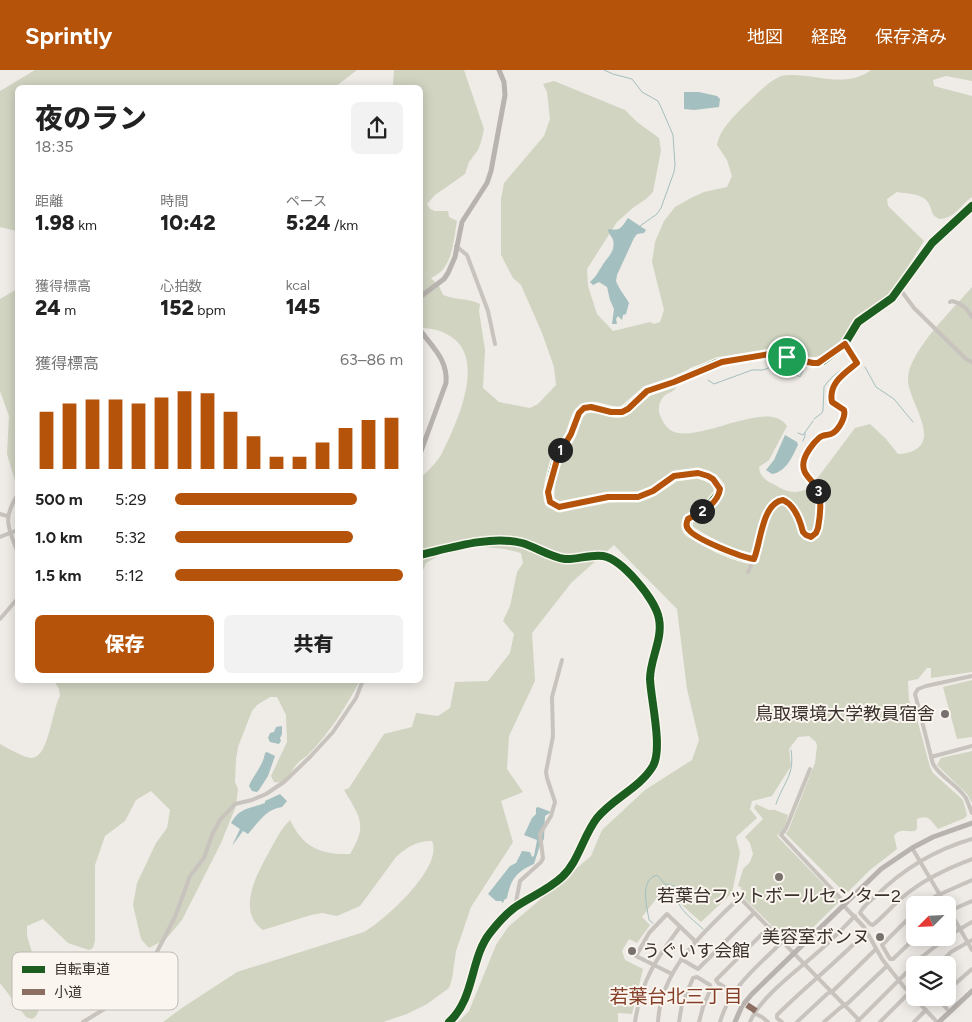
<!DOCTYPE html>
<html lang="ja">
<head>
<meta charset="utf-8">
<style>
	body { margin:0; font-family:Figtree,"Noto Sans JP",sans-serif; background:#f2f2f2; color:#222; height:100vh; display:flex; flex-direction:column; font-size:19px; white-space:nowrap }
	* { box-sizing:border-box; margin:0 }
	p { font-size:16px; color:#767676 }
	.icon { flex:none; width:28px; height:28px; fill:none; stroke:currentColor; stroke-width:2; stroke-linecap:round; stroke-linejoin:round }
	.map { position:relative; flex:1; overflow:hidden }
	.side { position:absolute; left:15px; top:15px; width:408px; height:598px; display:flex; flex-direction:column; background:#fff; border-radius:8px; box-shadow:0 2px 12px #0003 }
	.side>* { flex:none }
	.needle { width:32px; rotate:246deg }
	.buttons { position:absolute; left:906px; top:826px; display:grid; gap:10px }
	.buttons a { display:grid; place-items:center; width:50px; height:50px; border-radius:8px; background:#fff; box-shadow:0 2px 12px #0003; font-size:25px }
	.pin { position:absolute; display:grid; place-items:center; width:42px; height:42px; color:#fff; margin:-21px; border:2px solid #fff; border-radius:50%; box-shadow:0 1px 5px #0007 }
	.km { position:absolute; width:25px; height:25px; margin:-12px; border-radius:50%; background:#222; color:#fff; font-size:14px; line-height:25px; text-align:center }
	.round { display:grid; place-items:center; flex:none; width:52px; height:52px; border-radius:8px; background:#f2f2f2 }
	.head { display:flex; align-items:center; justify-content:space-between; height:85px; padding:0 20px }
	h1 { font-size:28px; font-weight:800; line-height:38px }
	.stats { display:grid; grid-template-columns:repeat(3,1fr); gap:8px; height:85px; padding:5px 20px }
	.stats div { display:grid; align-content:center }
	.stats b { font-size:21px; font-weight:800 }
	.stats small { font-size:14px; font-weight:400 }
	.stats p { font-size:14px }
	.chart { height:140px; padding:10px 20px }
	.chart p { display:flex; justify-content:space-between }
	.chart svg { width:100%; height:90px; margin-top:5px; stroke:#b45309; stroke-width:6 }
	.button { display:flex; gap:10px; margin-top:auto; padding:10px 20px }
	.button a { flex:1; height:58px; border-radius:8px; background:#b45309; color:#fff; font-size:20px; font-weight:800; line-height:58px; text-align:center }
	.button a+a { background:#f2f2f2; color:#222 }
	ul { padding:0 20px; list-style:none; font-size:16px }
	li { display:grid; grid-template-columns:80px 60px 1fr; align-items:center; height:38px }
	li i { height:12px; border-radius:6px; background:#b45309 }
	header { display:flex; align-items:center; gap:30px; box-sizing:border-box; height:70px; padding:0 25px; background:#b45309; color:#fff }
	header strong { font-size:24px }
	nav { display:flex; gap:28px; margin-inline-start:auto; font-size:18px }
	.map>svg:first-child { display:block }
</style>
</head>
<body>
<header>
<strong>Sprintly</strong>
<nav><a>地図</a><a>経路</a><a>保存済み</a></nav>
</header>
<div class="map">
<svg width="972" height="952" viewBox="0 0 972 952">
	<rect width="100%" height="100%" fill="#efebe6"/>
	<!-- green -->
	<g fill="#d0d4c1">
		<polygon points="35,0 357,0 335,17 18,18 17,161 0,157 0,21"/>
		<path d="M394 0H464L484 59 481 72 478 80 469 92 465 104 435 125 427 134 430 139 435 141H448L449 147 457 151C453 172 453 199 431 208L439 216 443 225C455 230 468 228 480 234L479 241 485 280 483 318 499 332 530 338 538 334 556 315 554 297 542 263 521 215 513 208 501 185V129L504 113 544 66 550 49 547 22 543 14 554 11 625 40 637 52 659 68 661 80 653 122 646 129 634 137 617 152 587 199 588 216 597 244 613 261 650 252 654 254 660 252 664 240 652 192 655 172 664 151 675 137 691 128 704 122 727 117 732 106 727 90 717 75C719 61 732 48 742 38 754 27 767 12 781 6 809 0 844 21 871 0H972V11L946 6 933 10 934 16 972 26V127C959 136 956 148 939 149 931 144 933 144 930 136 925 123 909 124 897 122L887 129 888 136 924 171C912 189 898 216 883 230 875 238 861 240 854 248 849 254 848 263 844 269 840 275 828 286 821 289 808 294 785 282 770 281 762 280 694 294 689 299 683 304 680 315 674 320 671 323 667 323 664 326 655 337 659 346 666 356 686 383 766 325 787 356L769 390 759 397C760 406 764 409 771 413 786 421 792 426 810 418L855 358 870 354 886 369 898 384C904 384 907 383 913 381 941 368 907 330 908 308 909 281 954 238 972 217V602L931 608V598H927L918 609 908 611 909 630 917 649 930 697 933 703 963 730 967 745 965 748 938 759C931 751 929 744 917 749V759L914 761C905 762 900 758 894 766L897 779 870 800 846 824 785 763 788 761 815 693 817 676 816 672 809 666 798 667 789 679 791 696 772 726 752 731 750 739 757 748 736 767 740 783 732 823 701 852 664 819 642 847 650 855 637 873 629 869 622 881 625 890 643 899 632 944 618 943V952H458L469 941 496 875 508 857 591 786 602 760 645 720 692 690 699 670 687 619 677 539 614 475 572 512 532 563 535 611 509 666 507 699 523 722 501 731 513 772 471 837 456 881 452 909 449 918 427 934 407 944 383 952H163L182 938 237 902 364 862C385 850 444 797 432 771 419 770 405 778 396 787L360 836 337 846 322 843 311 845 263 860C236 841 257 804 269 782 276 770 280 760 290 750 303 777 320 785 350 784 368 755 360 747 344 720L349 718 384 664 412 657 416 643 438 646 450 638 455 612 488 611 510 583 514 564 503 551 510 536 517 502 523 493 521 483 505 479 476 476 445 482 426 493 420 507V409C427 401 437 393 442 383 457 353 487 288 450 266 441 260 430 258 420 258V18L391 17 393 15Z"/>
		<polygon points="17,219 17,418 7,384 9,346 0,321 0,229"/>
		<path d="M54 610H360C347 636 329 663 309 684 305 688 300 690 297 694 291 701 286 715 274 712L271 706 287 672 286 645 277 627H270L257 635 252 641 238 677 236 689 235 712 238 719 236 736 221 773 182 850 166 869 149 878 141 869 133 835 137 813 156 773 167 758 170 740 151 721 136 730 125 751 105 766 95 795V870L93 878 89 880 68 873 43 849 27 856V866C32 882 51 940 32 949L26 947 0 913V674C7 678 25 688 32 688 49 687 52 639 60 626L59 619Z"/>
		<polygon points="972,610 972,667 957,669 943,617"/>
		<polygon points="972,681 972,733 967,724 937,695 941,688"/>
		<polygon points="756,734 769,740 775,740 788,745 784,758 777,766 840,831 793,877 744,828 746,825 741,819 741,817 738,816 743,799 750,792 753,784 750,773 745,767 763,749 754,738"/>
	</g>
	<!-- water -->
	<g fill="#a3bfbf">
		<polygon points="684,22 699,22 717,26 720,29 719,37 694,40 684,39"/>
		<path d="M628 148 646 160 644 163 637 164 634 168 617 205 616 211C619 219 625 226 629 233L626 244 623 245 622 250 618 246 616 249 617 254H612L614 239 610 230 607 217 599 212 593 215 590 212C596 207 598 202 602 196 607 187 616 182 613 170 612 166 609 165 608 160L609 159C621 161 621 158 628 148Z"/>
		<path d="M785 365 797 372 798 375C792 387 786 402 772 404L766 400 774 390Z"/>
		<polygon points="282,656 282,664 280,668 281,671 279,674 270,672 268,668 270,663 274,662 276,657"/>
		<path d="M267 682 275 686 268 706 259 720 257 722 252 721 249 716C254 704 263 696 265 683Z"/>
		<path d="M280 724 287 731 282 737C266 739 258 753 248 764L243 761 232 776 240 759 231 753C240 737 250 739 265 733V731Z"/>
		<path d="M538 737 551 742 545 746 544 769 540 775 534 794C516 802 511 809 507 828L504 830 503 833 501 831H496L488 824 510 796 516 793 522 781 530 782 532 787 534 786 537 770 524 765 532 748 536 744V738Z"/>
	</g>
	<g fill="none" stroke-linecap="round" stroke-linejoin="round">
		<!-- stream -->
		<g stroke="#a3bfbf" stroke-width="1">
			<polyline points="604,0 613,4 632,9 642,22 658,31 661,37 673,65 675,95 674,102 661,138 657,144 640,156"/>
			<polyline points="903,220 925,187 940,169 958,154 972,140"/>
			<polyline points="877,242 892,233 900,223"/>
			<polyline points="850,272 856,260 873,245"/>
			<polyline points="763,287 803,294"/>
			<polyline points="865,297 876,317 894,329 913,352"/>
			<path d="M708 310 714 314 752 300H763L771 297 789 301 800 307 805 296C824 298 829 292 843 280L849 283 853 292"/>
			<path d="M814 349 822 343 823 340 824 317C831 306 841 300 851 293"/>
			<polyline points="798,363 803,365 813,351"/>
			<polyline points="803,371 805,366 805,363"/>
			<path d="M776 734C784 711 795 705 791 680"/>
			<path d="M653 853 649 850C647 836 639 810 657 805L665 814 678 817C679 823 677 829 679 834 683 843 696 852 703 859"/>
		</g>
		<!-- street -->
		<g stroke="#c9c3be" stroke-width="4">
			<polyline points="456,176 467,185 488,241 495,274"/>
			<polyline points="900,219 914,238 966,289 972,292"/>
			<path d="M950 232 952 231C961 233 968 239 972 247"/>
			<path d="M18 424C2 449 8 457 18 483"/>
			<polyline points="0,444 7,446"/>
			<polyline points="0,467 18,460"/>
			<path d="M754 489C732 486 708 473 689 461L687 457 688 449 707 438 719 423V416L713 409 707 406 698 403 675 406 653 421 638 427H609L559 437 550 432C546 422 554 394 559 383 562 376 568 371 571 364 575 355 576 341 586 338 599 334 611 346 624 341L647 321 674 312 717 293 770 284 813 293 823 291 844 275 858 252 892 228 932 173 972 136"/>
			<path d="M748 502 758 480 767 444 778 430C796 427 798 454 806 465L809 467C823 464 823 430 817 419 813 411 804 407 804 397 804 387 811 372 819 367 824 364 829 366 834 362 840 358 843 349 845 343L832 332C828 313 845 303 857 293L845 274"/>
			<polyline points="0,549 18,528"/>
			<path d="M972 606 926 616 918 619 915 624 933 694C941 708 957 714 966 728 968 733 970 738 972 743"/>
			<polyline points="931,687 972,676"/>
			<polyline points="810,699 786,758 781,765 845,833"/>
			<path d="M972 769C935 780 903 799 876 826 870 831 863 836 860 843L870 854 873 855C884 846 893 835 904 826 924 809 948 798 972 789"/>
			<polyline points="912,778 946,835"/>
			<polyline points="843,835 864,857 882,889 904,917 937,952"/>
			<polyline points="923,835 936,826 972,810"/>
			<polyline points="515,837 520,811 541,792 543,788 540,764 551,746 555,732 547,708 546,702 553,666 552,627 562,590"/>
			<polyline points="948,838 972,880"/>
			<polyline points="949,841 972,831"/>
			<polyline points="915,842 882,875 890,889 893,889 915,868"/>
			<polyline points="948,866 972,852"/>
			<polyline points="681,889 698,899 754,843"/>
			<polyline points="938,895 951,882 972,870"/>
			<polyline points="672,904 636,886 649,863 667,844 695,871"/>
			<polyline points="948,920 972,899"/>
			<polyline points="733,922 718,913 716,910 769,857"/>
			<polyline points="939,928 938,929 947,939"/>
			<polyline points="754,943 762,947 768,952"/>
			<polyline points="83,952 106,938 123,919 143,904 149,897 175,847 190,806 204,788 212,765 220,750 235,734 252,730 266,724 284,712 310,687 333,662 356,628 363,610"/>
			<path d="M635 952C641 911 656 889 680 857"/>
			<path d="M658 952C661 899 702 864 737 830H742L859 950"/>
			<polyline points="679,952 682,934 693,908 697,907 710,915 711,918 703,937 699,952"/>
			<path d="M720 952C730 917 758 896 783 871"/>
			<path d="M750 952C760 927 798 900 818 882 831 871 843 858 855 846"/>
			<path d="M782 952 777 948V945C806 916 838 891 867 861"/>
			<polyline points="797,952 827,924 834,920 876,879"/>
			<polyline points="824,952 840,938 848,933 887,896"/>
			<polyline points="857,952 923,886 946,868"/>
			<polyline points="880,952 909,923"/>
			<polyline points="914,952 926,940"/>
		</g>
		<!-- secondary -->
		<g stroke="#b9b3af" stroke-width="5">
			<polyline points="420,227 444,209 448,203 455,187 462,152 487,113 491,101 505,25 504,12 499,0"/>
			<path d="M420 260C433 278 448 290 446 313L420 384"/>
			<path d="M420 485C450 478 491 465 522 473 536 477 550 487 565 489 577 490 590 484 603 486 622 489 656 530 659 549 663 569 650 589 650 609 651 631 663 678 653 696 640 718 613 728 597 748 583 766 579 791 562 807 548 820 530 827 514 838 505 845 497 854 490 863 470 888 475 929 449 952"/>
			<polyline points="735,952 742,936 752,924 881,799 912,778 933,767 972,753"/>
			<polyline points="939,952 972,921"/>
		</g>
		<!-- quiet -->
		<g stroke="#8d6e63" stroke-width="6" stroke-dasharray="12 6" stroke-linecap="butt">
			<polyline points="912,919 915,916"/>
			<polyline points="747,935 756,941"/>
		</g>
		<!-- cycleway casing -->
		<g stroke="#faf5ee" stroke-width="11">
			<g id="cycleway">
				<path d="M420 485C450 478 491 465 522 473 536 477 550 487 565 489 577 490 590 484 603 486 622 489 656 530 659 549 663 569 650 589 650 609 651 631 663 678 653 696 640 718 613 728 597 748 583 766 579 791 562 807 548 820 530 827 514 838 505 845 497 854 490 863 470 888 475 929 449 952"/>
				<path d="M754 489C732 486 708 473 689 461L687 457 688 449 707 438 719 423V416L713 409 707 406 698 403 675 406 653 421 638 427H609L559 437 550 432C546 422 554 394 559 383 562 376 568 371 571 364 575 355 576 341 586 338 599 334 611 346 624 341L647 321 674 312 717 293 770 284 813 293 823 291 844 275 858 252 892 228 932 173 972 136"/>
			</g>
		</g>
		<!-- cycleway -->
		<use href="#cycleway" stroke="#1b5e20" stroke-width="8"/>
	</g>
	<g fill="none" stroke-linecap="round" stroke-linejoin="round">
		<!-- route casing -->
		<g stroke="#fff" stroke-width="10">
			<path id="route" d="M845 274 857 293C845 303 828 313 832 332L844 340C846 347 839 359 833 363 828 366 823 364 819 368 813 373 806 383 804 390 800 405 813 409 818 420 822 431 820 447 818 458L816 463 811 467 806 465 803 462C800 450 795 435 783 430 762 433 761 472 754 489 741 487 697 470 689 460 686 457 686 453 688 449 699 443 718 435 720 419L713 409 708 406 698 403 674 406 653 421 638 427H608L559 437 550 432 548 422 558 386 571 364 579 343 584 338 591 337 611 342H622L628 339 647 321 674 312 722 292 770 284 813 293H818Z"/>
		</g>
		<!-- route -->
		<use href="#route" stroke="#b45309" stroke-width="6"/>
	</g>
	<!-- markers -->
	<g fill="#79716d" stroke="#faf5ee" stroke-width="2">
		<circle cx="945" cy="644" r="5"/>
		<circle cx="779" cy="807" r="5"/>
		<circle cx="880" cy="867" r="5"/>
		<circle cx="632" cy="881" r="5"/>
	</g>
	<g text-anchor="middle" stroke-width="4" stroke-linejoin="round" paint-order="stroke">
		<!-- poi labels -->
		<g font-size="18" fill="#3a302c" stroke="#faf5ee" text-anchor="end">
			<text x="935" y="650">鳥取環境大学教員宿舎</text>
			<text x="779" y="832" text-anchor="middle">若葉台フットボールセンター2</text>
			<text x="870" y="873">美容室ボンヌ</text>
			<text x="642" y="887" text-anchor="start">うぐいす会館</text>
		</g>
		<!-- neighbourhood labels -->
		<g font-size="19" fill="#853f29" stroke="#faf5ee">
			<text x="676" y="933">若葉台北三丁目</text>
		</g>
	</g>
	<!-- legend -->
	<rect x="12" y="882" width="166" height="58" rx="8" fill="#faf5ee" stroke="#c0bab4" stroke-width="1"/>
	<rect x="22" y="896" width="23" height="7" fill="#1b5e20"/>
	<rect x="22" y="919" width="23" height="6" fill="#8d6e63"/>
	<g font-size="14" fill="#3a302c">
		<text x="54" y="904">自転車道</text>
		<text x="54" y="927">小道</text>
	</g>
</svg>
<div class="buttons">
<a><svg class="needle" viewBox="-14 -14 28 28"><path d="M0-13l5 13h-10z" fill="#e53935"/><path d="M0 13l5-13h-10z" fill="#767676"/></svg></a>
<a><svg class="icon" aria-label="layers" viewBox="0 0 24 24"><path d="M12 4l9 5-9 5-9-5zM3 14l9 5 9-5"/></svg></a>
</div>
<div class="pin" style="left:787px;top:287px;background:#1e9e55"><svg class="icon" aria-label="arrive" viewBox="0 0 24 24"><path d="M6 21V4h12l-3 4 3 4H6"/></svg></div>
<b class="km" style="left:560px;top:380px">1</b>
<b class="km" style="left:702px;top:441px">2</b>
<b class="km" style="left:818px;top:421px">3</b>
<section class="side">
<div class="head"><div><h1>夜のラン</h1><p>18:35</p></div><a class="round"><svg class="icon" aria-label="share" viewBox="0 0 24 24"><path d="M12 15V3M7 8l5-5 5 5M5 13v7h14v-7"/></svg></a></div>
<div class="stats">
<div><p>距離</p><b>1.98<small> km</small></b></div>
<div><p>時間</p><b>10:42</b></div>
<div><p>ペース</p><b>5:24<small> /km</small></b></div>
</div>
<div class="stats">
<div><p>獲得標高</p><b>24<small> m</small></b></div>
<div><p>心拍数</p><b>152<small> bpm</small></b></div>
<div><p>kcal</p><b>145</b></div>
</div>
<div class="chart"><p><span>獲得標高</span>63–86 m</p>
<svg viewBox="0 0 160 44" preserveAspectRatio="none"><path d="M5 44V16M15 44V12M25 44V10M35 44V10M45 44V12M55 44V9M65 44V6M75 44V7M85 44V16M95 44V28M105 44V38M115 44V38M125 44V31M135 44V24M145 44V20M155 44V19"/></svg>
</div>
<ul>
<li><b>500 m</b>5:29<i style="width:80%"></i></li>
<li><b>1.0 km</b>5:32<i style="width:78%"></i></li>
<li><b>1.5 km</b>5:12<i style="width:100%"></i></li>
</ul>
<div class="button"><a>保存</a><a>共有</a></div>
</section>
</div>
</body>
</html>
